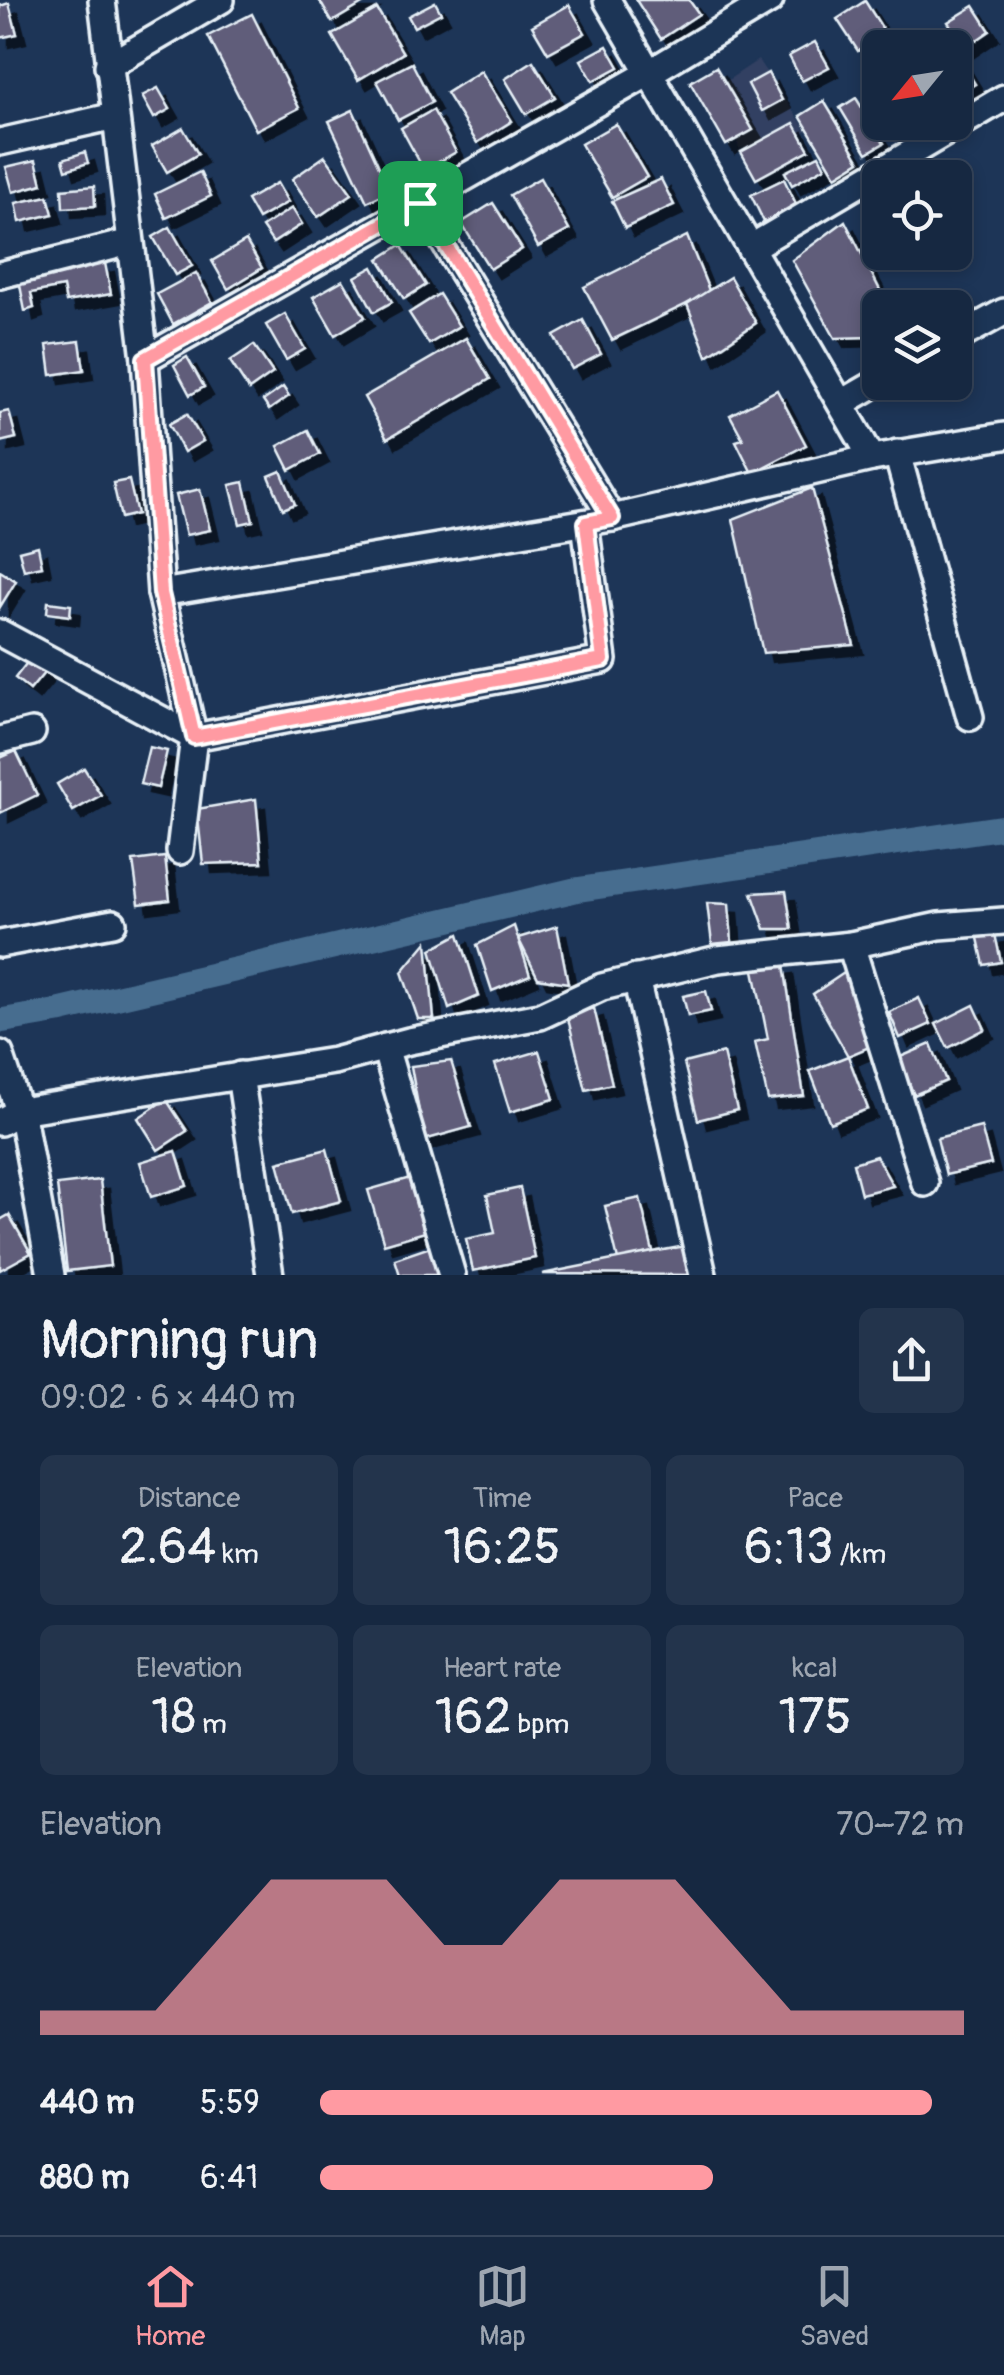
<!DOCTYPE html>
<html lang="en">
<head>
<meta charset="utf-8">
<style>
	body { margin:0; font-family:Pangolin,sans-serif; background:#23344c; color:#f1f3f6; height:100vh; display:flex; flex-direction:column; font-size:38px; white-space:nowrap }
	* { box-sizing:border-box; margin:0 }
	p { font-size:32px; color:#9ea6b1 }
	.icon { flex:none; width:55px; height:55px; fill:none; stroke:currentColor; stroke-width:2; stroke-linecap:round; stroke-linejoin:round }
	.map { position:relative; height:1275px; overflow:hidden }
	.sheet { display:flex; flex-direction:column; background:#162841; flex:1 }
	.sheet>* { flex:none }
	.needle { width:65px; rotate:240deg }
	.tools { position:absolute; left:862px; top:30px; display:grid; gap:20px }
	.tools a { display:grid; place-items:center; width:110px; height:110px; border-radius:15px; background:#162841; box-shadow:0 5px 15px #0003,0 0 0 2px #35445a; font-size:50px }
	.pin { position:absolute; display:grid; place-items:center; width:85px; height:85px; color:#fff; margin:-42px; border-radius:20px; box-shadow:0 5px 15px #0006 }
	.round { display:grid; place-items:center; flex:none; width:105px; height:105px; border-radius:15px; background:#23344c }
	.overview { display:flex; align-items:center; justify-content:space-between; height:170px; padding:0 40px }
	h1 { font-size:55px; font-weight:600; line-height:75px }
	.stats { display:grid; grid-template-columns:repeat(3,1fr); gap:15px; height:170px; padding:10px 40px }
	.stats div { display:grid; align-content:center; border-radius:15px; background:#23344c; text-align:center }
	.stats b { font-size:50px; font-weight:600 }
	.stats small { font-size:28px; font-weight:400 }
	.stats p { font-size:28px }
	.chart { height:280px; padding:20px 40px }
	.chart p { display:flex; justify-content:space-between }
	.chart svg { width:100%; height:180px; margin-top:10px; fill:#ff9aa2; opacity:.7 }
	ul { padding:0 40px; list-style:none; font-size:32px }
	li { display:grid; grid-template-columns:160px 120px 1fr; align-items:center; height:75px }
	li i { height:25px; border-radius:12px; background:#ff9aa2 }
	.tab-bar { display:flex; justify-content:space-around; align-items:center; height:140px; border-top:2px solid #35445a; background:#162841; font-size:28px; color:#9ea6b1 }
	.tab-bar a { display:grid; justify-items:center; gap:5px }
	.tab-bar .selected { color:#ff9aa2 }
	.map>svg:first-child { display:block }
</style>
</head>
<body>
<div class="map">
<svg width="1004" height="1275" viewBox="0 0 1004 1275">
	<defs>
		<filter id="shadow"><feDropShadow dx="9" dy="9" stdDeviation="0" flood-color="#0009"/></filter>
	</defs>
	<rect width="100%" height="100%" fill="#1d3557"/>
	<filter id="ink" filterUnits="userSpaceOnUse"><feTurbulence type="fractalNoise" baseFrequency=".01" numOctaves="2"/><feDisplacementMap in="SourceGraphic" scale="20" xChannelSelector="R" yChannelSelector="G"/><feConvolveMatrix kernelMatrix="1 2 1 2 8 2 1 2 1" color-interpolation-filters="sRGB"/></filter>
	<g filter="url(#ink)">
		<!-- built -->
		<polygon fill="#314162" points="758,60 807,131 739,149 722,84"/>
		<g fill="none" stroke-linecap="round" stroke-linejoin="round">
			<!-- canal -->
			<polyline stroke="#476d8f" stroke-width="25" points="0,1021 59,1011 575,890 1004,827"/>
		</g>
		<!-- building -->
		<g fill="#605d7a" stroke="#e8f1f8" stroke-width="2.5" filter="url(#shadow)">
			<polygon points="319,0 369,0 332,22"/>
			<polygon points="636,0 689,0 699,14 661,39"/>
			<polygon points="865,1 886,34 858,51 837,19"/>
			<polygon points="435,2 441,13 414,27 408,16"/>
			<polygon points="9,3 17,34 0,38 0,6"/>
			<polygon points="569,5 585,33 548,53 532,26"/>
			<polygon points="974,6 990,31 965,48 948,22"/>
			<polygon points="377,9 403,53 358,80 332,35"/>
			<polygon points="252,14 299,108 256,130 208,36"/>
			<polygon points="942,31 953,48 917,48 916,47"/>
			<polygon points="815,42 829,67 802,81 789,56"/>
			<polygon points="607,46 619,67 593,81 581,60"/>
			<polygon points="955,51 975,84 955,96"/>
			<polygon points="533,61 555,97 526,114 505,79"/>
			<polygon points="412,63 432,102 398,120 377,81"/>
			<polygon points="716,67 753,130 726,145 690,82"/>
			<polygon points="481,71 512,121 477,143 446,93"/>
			<polygon points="768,73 782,100 762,111 748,84"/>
			<polygon points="158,88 170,109 154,118 142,96"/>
			<polygon points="856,98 884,143 867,153 840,108"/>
			<polygon points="824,101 860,161 836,176 800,116"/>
			<polygon points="353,110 390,191 367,202 329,121"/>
			<polygon points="433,110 456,152 424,170 401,128"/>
			<polygon points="794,123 809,150 756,179 741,152"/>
			<polygon points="616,124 647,177 612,197 581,144"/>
			<polygon points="183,128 198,154 167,172 152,146"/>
			<polygon points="85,152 88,163 66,170 63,159"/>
			<polygon points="819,155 825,167 792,185 785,172"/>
			<polygon points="325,156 352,194 318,217 292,179"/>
			<polygon points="36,160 42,184 13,192 6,167"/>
			<polygon points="200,172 211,196 166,218 155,194"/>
			<polygon points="540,178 569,230 538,247 510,195"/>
			<polygon points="661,179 674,205 625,228 612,201"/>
			<polygon points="784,179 797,206 764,222 751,195"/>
			<polygon points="277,183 288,202 258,219 247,200"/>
			<polygon points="94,186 95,206 63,208 62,189"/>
			<polygon points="48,196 53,214 20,222 16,203"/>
			<polygon points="493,203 522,249 490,269 461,223"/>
			<polygon points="292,208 302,224 273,243 262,227"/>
			<polygon points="845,221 889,308 880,308 880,333 870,337 835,338 792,260"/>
			<polygon points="170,227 192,266 175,275 153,237"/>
			<polygon points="687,236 710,293 612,340 584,287"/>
			<polygon points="246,241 262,268 228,289 212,261"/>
			<polygon points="401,245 426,285 404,299 379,259"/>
			<polygon points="105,263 111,294 66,302 63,287 31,293 34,308 25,311 19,280"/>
			<polygon points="373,267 392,302 374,312 355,277"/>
			<polygon points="196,273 212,302 173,324 157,294"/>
			<polygon points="730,277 756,323 707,356 687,304"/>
			<polygon points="343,280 365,317 335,335 313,297"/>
			<polygon points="439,294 459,326 429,344 409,313"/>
			<polygon points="285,314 305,349 286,360 266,325"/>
			<polygon points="583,320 601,354 572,369 554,336"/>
			<polygon points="466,338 490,379 387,439 364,397"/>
			<polygon points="80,341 84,370 51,375 47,345"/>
			<polygon points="254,345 273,373 249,390 230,361"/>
			<polygon points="187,357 204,387 190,395 174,365"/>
			<polygon points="283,387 289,396 269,410 263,401"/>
			<polygon points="777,390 806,445 752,473 736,441 743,439 730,415"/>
			<polygon points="9,411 16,438 0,442 0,413"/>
			<polygon points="187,414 203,441 184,452 169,424"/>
			<polygon points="308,430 320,454 290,470 278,446"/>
			<polygon points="281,471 295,504 283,509 269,476"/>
			<polygon points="129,480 137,514 121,518 113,483"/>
			<polygon points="244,482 253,521 240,524 230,485"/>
			<polygon points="812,488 854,645 763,653 733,519"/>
			<polygon points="200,489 210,530 186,535 176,495"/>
			<polygon points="38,546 42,566 24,570 19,551"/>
			<polygon points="0,571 16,581 0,607"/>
			<polygon points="48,602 71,605 70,616 47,613"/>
			<polygon points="33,655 49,667 30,690 15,678"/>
			<polygon points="149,747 167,751 158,788 140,784"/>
			<polygon points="16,751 37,795 0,813 0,758"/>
			<polygon points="84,768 101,795 73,811 57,784"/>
			<polygon points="256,799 262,862 203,864 197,809"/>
			<polygon points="165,857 170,900 139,904 133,861"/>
			<polygon points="786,891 792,929 765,929 752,893"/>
			<polygon points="707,903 729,904 732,942 712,944"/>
			<polygon points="514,926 530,975 492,991 477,945"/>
			<polygon points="557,926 568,983 538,978 518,938"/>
			<polygon points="459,934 479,996 449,1009 431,949"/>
			<polygon points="995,934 1001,962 984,965 978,938"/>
			<polygon points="427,942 434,1019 418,1019 402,972"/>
			<polygon points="784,965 804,1096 768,1100 755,1042 768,1039 754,970"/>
			<polygon points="844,973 881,1042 848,1056 813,994"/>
			<polygon points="706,991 711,1011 688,1016 683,996"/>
			<polygon points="919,998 931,1024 900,1038 889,1012"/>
			<polygon points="974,1005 985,1029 948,1048 936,1024"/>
			<polygon points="594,1008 612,1084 586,1090 567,1015"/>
			<polygon points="931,1044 946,1081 914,1095 898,1058"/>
			<polygon points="539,1051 554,1099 510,1112 495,1064"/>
			<polygon points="723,1053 737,1110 698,1120 684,1063"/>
			<polygon points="848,1056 868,1109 830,1123 810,1071"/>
			<polygon points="451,1061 471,1127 424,1140 411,1066"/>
			<polygon points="166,1099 187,1131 158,1150 138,1118"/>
			<polygon points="981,1127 991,1164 946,1175 937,1138"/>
			<polygon points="327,1149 341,1201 292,1214 278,1162"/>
			<polygon points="176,1151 187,1186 151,1197 140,1162"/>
			<polygon points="876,1156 893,1186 861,1194 853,1163"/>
			<polygon points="417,1176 432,1230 384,1244 368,1190"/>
			<polygon points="100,1180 110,1266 67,1271 57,1185"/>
			<polygon points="520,1188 535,1258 473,1271 466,1239 495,1233 487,1195"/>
			<polygon points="640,1198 653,1252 618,1260 605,1206"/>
			<polygon points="9,1215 31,1253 0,1270 0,1220"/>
			<polygon points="696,1244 703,1275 542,1274 653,1252"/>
			<polygon points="436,1245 446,1275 400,1275 395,1259"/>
		</g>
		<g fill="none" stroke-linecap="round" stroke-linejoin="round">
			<!-- street casing -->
			<g stroke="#e8f1f8" stroke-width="32">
				<g id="street">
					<polyline points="607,0 872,458"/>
					<polyline points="108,66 221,0"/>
					<polyline points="0,142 115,116"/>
					<polyline points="420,203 612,518"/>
					<polyline points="750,248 1004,98"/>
					<polyline points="0,275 130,242"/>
					<polyline points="955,339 1004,312"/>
					<polyline points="145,359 649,73 770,0"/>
					<polyline points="842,403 880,381"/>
					<polyline points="897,453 970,717"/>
					<polyline points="161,593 612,518 872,458 1004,436"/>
					<polyline points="0,633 194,737 161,593 145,359 102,0"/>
					<polyline points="0,740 32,732"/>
					<polyline points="180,851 194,737 603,660 585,523"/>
					<polyline points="0,944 113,923"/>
					<polyline points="851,945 925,1183"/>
					<polyline points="636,978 703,1275"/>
					<polyline points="385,1047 452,1275"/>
					<polyline points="0,1054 24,1126 51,1275"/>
					<polyline points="240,1075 270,1275"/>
					<polyline points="0,1122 20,1111 334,1061 409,1041 540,1016 602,987 718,959 851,945 939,926 1004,921"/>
				</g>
			</g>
			<!-- street -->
			<use href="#street" stroke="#1d3557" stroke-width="25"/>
		</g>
	</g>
	<g fill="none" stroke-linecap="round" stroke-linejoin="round" filter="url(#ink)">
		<!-- route casing -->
		<g stroke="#fff" stroke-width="20">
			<polygon id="route" points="420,203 612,518 586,523 603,660 194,737 161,593 145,359"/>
		</g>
		<!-- route -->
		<use href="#route" stroke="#ff9aa2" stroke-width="12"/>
	</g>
</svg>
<div class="tools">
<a><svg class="needle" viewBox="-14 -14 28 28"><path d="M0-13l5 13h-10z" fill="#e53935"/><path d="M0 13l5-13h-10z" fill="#9ea6b1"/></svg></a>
<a><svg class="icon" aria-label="locate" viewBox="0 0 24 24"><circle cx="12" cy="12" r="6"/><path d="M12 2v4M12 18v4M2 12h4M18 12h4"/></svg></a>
<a><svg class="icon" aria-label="layers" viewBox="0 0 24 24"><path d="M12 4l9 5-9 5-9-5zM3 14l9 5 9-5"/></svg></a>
</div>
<div class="pin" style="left:420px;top:203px;background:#1e9e55"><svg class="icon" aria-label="arrive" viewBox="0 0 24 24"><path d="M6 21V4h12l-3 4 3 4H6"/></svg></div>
</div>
<section class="sheet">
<div class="overview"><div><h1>Morning run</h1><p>09:02 · 6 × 440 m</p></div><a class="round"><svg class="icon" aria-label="share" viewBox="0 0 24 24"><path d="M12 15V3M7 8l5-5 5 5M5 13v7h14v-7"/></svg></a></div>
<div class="stats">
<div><p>Distance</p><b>2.64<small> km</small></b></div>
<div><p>Time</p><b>16:25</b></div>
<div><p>Pace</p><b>6:13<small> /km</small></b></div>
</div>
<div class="stats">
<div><p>Elevation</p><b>18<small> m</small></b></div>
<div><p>Heart rate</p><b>162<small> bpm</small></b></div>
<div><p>kcal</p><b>175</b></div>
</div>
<div class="chart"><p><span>Elevation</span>70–72 m</p>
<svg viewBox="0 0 160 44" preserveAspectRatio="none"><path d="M0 44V38L10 38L20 38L30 22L40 6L50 6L60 6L70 22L80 22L90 6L100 6L110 6L120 22L130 38L140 38L150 38L160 38V44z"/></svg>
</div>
<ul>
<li><b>440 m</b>5:59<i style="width:95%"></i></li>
<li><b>880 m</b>6:41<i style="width:61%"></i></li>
</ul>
</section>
<nav class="tab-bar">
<a class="selected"><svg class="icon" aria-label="home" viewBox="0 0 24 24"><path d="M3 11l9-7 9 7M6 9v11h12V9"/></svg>Home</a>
<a><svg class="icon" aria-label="map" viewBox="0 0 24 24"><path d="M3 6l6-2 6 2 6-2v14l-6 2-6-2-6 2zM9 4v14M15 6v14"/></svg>Map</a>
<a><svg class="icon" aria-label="saved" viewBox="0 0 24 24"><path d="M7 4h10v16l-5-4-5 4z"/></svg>Saved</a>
</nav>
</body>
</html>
